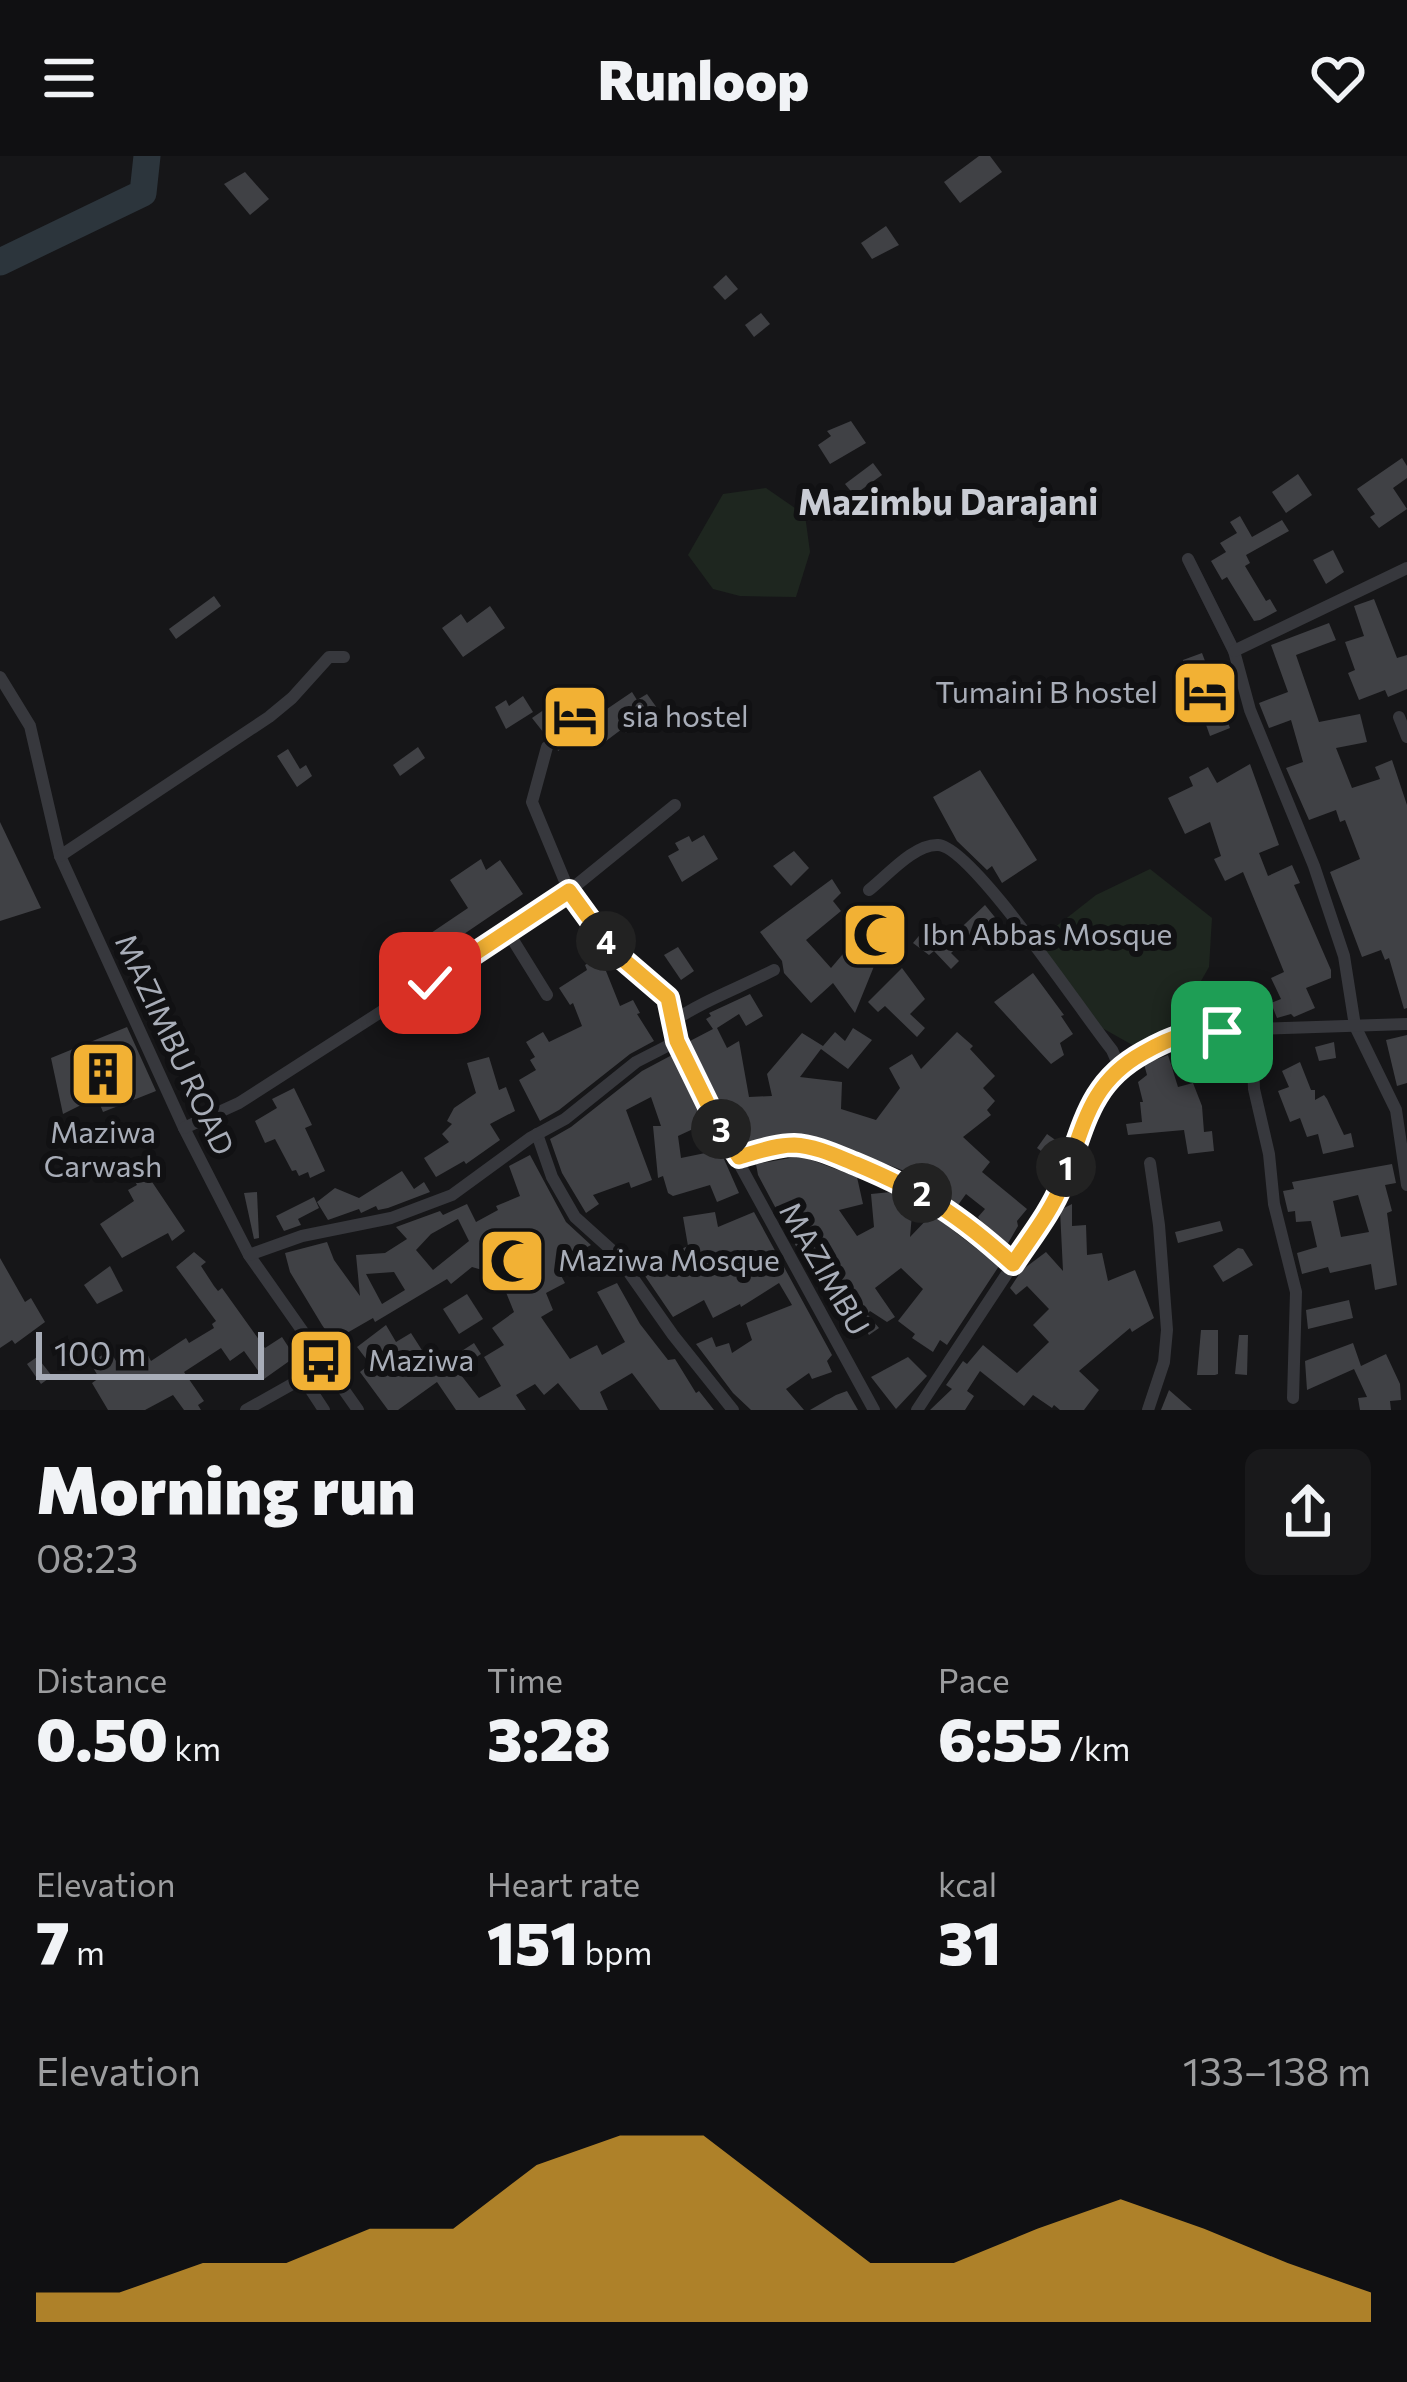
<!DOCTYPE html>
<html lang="en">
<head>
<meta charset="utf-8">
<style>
	body { margin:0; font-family:Commissioner,sans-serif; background:#19191b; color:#f1f3f6; height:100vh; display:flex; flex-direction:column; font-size:45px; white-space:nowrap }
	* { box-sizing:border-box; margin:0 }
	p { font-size:39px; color:#9c9d9f }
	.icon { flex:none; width:66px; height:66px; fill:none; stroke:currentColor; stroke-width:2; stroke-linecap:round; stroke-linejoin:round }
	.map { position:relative; height:1254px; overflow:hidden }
	.side { display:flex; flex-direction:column; background:#101012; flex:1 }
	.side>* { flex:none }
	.scale { position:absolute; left:36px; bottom:30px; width:228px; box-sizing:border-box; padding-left:12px; border:6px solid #a8adb8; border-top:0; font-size:33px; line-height:42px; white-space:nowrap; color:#a8adb8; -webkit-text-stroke:9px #111113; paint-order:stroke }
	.pin { position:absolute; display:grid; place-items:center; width:102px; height:102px; color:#fff; margin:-51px; border-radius:24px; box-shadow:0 6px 18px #0006 }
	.km { position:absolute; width:60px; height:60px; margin:-30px; border-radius:50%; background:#222; color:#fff; font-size:33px; line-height:60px; text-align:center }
	.round { display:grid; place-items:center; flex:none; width:126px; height:126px; border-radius:18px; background:#19191b }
	.headline { display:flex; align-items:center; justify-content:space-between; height:204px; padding:0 36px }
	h1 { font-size:66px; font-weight:800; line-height:90px }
	.metrics { display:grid; grid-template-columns:repeat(3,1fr); gap:18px; height:204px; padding:12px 36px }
	.metrics div { display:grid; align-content:center }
	.metrics b { font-size:60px; font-weight:800 }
	.metrics small { font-size:33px; font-weight:400 }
	.metrics p { font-size:33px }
	.chart { height:336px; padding:24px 36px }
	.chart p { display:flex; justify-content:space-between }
	.chart svg { width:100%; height:216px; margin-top:12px; fill:#f2b134; opacity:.7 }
	header { display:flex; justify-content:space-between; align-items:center; height:156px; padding:0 36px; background:#101012; font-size:54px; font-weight:800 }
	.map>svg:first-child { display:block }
</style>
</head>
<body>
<header><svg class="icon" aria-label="menu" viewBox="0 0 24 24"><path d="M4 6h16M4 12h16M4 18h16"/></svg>Runloop<svg class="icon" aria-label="heart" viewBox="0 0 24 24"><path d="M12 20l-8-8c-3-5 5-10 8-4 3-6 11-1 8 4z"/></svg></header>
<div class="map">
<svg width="1407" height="1254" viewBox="0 0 1407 1254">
	<rect width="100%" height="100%" fill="#161618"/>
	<!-- green -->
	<g fill="#1e261f">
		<polygon points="766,332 805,359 810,396 796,441 740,440 713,433 688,399 723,338"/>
		<polygon points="1150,713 1212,762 1209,811 1178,865 1136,891 1079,859 1035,787 1096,739"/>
	</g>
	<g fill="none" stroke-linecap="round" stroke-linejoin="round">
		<!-- river -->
		<polyline stroke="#2c353c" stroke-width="27" points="0,106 143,37 147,0"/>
	</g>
	<!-- building -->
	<g fill="#404145" fill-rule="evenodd">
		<polygon points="979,0 990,0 1002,16 960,47 944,26"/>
		<polygon points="245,16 269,43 250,59 224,28"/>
		<polygon points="886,70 899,89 872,103 861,87"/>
		<polygon points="726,119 738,133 725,144 713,131"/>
		<polygon points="761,157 770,168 754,181 745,169"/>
		<polygon points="851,265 866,287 830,308 818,289 831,280 827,275"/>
		<polygon points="1402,302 1407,310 1407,322 1393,332 1407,353 1379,372 1370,361 1375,358 1357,333"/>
		<polygon points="873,307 882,319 854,339 845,328"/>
		<polygon points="1298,318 1312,339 1286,357 1272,336"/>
		<polygon points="1240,360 1252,381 1282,364 1289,375 1246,399 1250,407 1245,410 1266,445 1270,443 1277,455 1260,464 1254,465 1227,421 1222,424 1211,405 1226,396 1220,387 1237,377 1230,366"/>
		<polygon points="1333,394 1344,416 1326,428 1313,404"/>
		<polygon points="214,440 221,450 176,483 169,473"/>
		<polygon points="1374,443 1397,502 1407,499 1407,533 1388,541 1385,534 1359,544 1348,517 1355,514 1345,486 1364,480 1354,450"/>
		<polygon points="490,450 505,472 463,501 442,472 461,458 467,467"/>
		<polygon points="1329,467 1336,484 1296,499 1319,566 1360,558 1367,586 1336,592 1352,632 1380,623 1375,611 1392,604 1407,649 1407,852 1404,853 1389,802 1385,804 1381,794 1362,801 1330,716 1360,703 1345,664 1340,666 1336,654 1309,664 1286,612 1303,606 1291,564 1269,572 1259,547 1288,536 1271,489"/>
		<polygon points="1202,497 1230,572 1210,580 1183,504"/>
		<polygon points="580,529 601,557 632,536 637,544 647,538 657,552 634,575 626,577 622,573 602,588 590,572 558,595 555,585 547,581 532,562"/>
		<polygon points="523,540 533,556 506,573 495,551 506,544 509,550"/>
		<polygon points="418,591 425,602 400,620 393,609"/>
		<polygon points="288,593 300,613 306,609 312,620 297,631 277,600"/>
		<polygon points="1250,608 1279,689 1259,697 1268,720 1292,709 1300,727 1294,729 1331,814 1331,822 1306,832 1315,852 1294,861 1291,858 1277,862 1271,847 1281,843 1271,822 1284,816 1243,716 1225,725 1214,703 1221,700 1210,666 1185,678 1168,642 1193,630 1189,621 1208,611 1217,627"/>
		<polygon points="980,614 1037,704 1002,727 992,710 987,714 957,685 933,641"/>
		<polygon points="0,666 41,752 0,765"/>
		<polygon points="704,679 718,703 682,726 668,700 679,694 675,687 689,680 692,686"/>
		<polygon points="794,695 809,712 791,730 773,710"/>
		<polygon points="481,703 486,714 500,704 523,738 439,795 428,779 468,752 450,724"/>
		<polygon points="832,723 841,737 833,745 841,755 806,784 831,812 848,792 865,751 894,761 855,857 833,827 811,847 784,817 782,805 760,776"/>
		<polygon points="985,749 1011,781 997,792 977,772 951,797 959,805 951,813 934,795 929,799 913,787 928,769 947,785"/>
		<polygon points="678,791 694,815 681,824 664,799"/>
		<polygon points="600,800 620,850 633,844 640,857 637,858 654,885 630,898 559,954 540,965 519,924 536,914 530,904 535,901 526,886 543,876 549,886 582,870 573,847 570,849 559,832 587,814 585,809"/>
		<polygon points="902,812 925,843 910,858 925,872 917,881 885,850 878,856 868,846"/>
		<polygon points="1033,817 1064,859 1061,860 1073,878 1060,887 1064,899 1051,908 994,846"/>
		<polygon points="750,838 763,860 746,870 739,858 717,872 727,892 739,885 749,941 772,940 767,918 802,877 823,890 835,876 845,885 853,872 872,884 848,913 821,893 800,921 842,926 841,953 876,964 900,932 889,912 912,898 921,913 957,876 973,890 970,893 995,920 983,932 995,945 987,954 991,959 963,981 990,1006 982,1016 1027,1053 1017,1065 1018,1070 1007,1089 984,1070 978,1061 985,1053 966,1038 958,1049 937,1033 936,1036 905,1020 907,1016 829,986 794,979 740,987 690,885 713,873 706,863 711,860 709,857"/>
		<polygon points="127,871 156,935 103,956 97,941 63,958 51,902"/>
		<polygon points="1407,879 1407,927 1397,930 1386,884"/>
		<polygon points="1334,886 1336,902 1319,905 1315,891"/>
		<polygon points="672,899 706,967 678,980 681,1002 720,994 739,1037 717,1046 710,1029 673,1040 668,1037 663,1020 658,1022 653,970 661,970 651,941 626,954 652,1024 631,1032 629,1026 593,1039 599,1048 586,1057 562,1017 550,983 571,971 642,915"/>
		<polygon points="1168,899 1178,931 1193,927 1202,950 1204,976 1212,975 1214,995 1188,998 1184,974 1128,979 1126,968 1142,966 1140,946 1143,946 1138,926 1147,919 1144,908"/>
		<polygon points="489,901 499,934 506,931 515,955 490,968 500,984 466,1008 464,1005 436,1021 424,1002 449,986 442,978 452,968 447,965 454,952 476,937 467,907"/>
		<polygon points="1300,906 1311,934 1315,934 1315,944 1324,939 1327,943 1344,979 1351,977 1354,991 1323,998 1318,978 1307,981 1300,962 1290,966 1278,935 1289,931 1282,915"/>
		<polygon points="294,932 312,969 305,972 325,1015 310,1022 308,1016 299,1020 296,1014 292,1015 275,983 265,987 255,965 277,952 272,943"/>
		<polygon points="1047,978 1061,988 1053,1004 1037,992"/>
		<path d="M530 999 566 1066 591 1089 555 1108 565 1127 546 1137 553 1154 541 1161 570 1203 597 1189 602 1199 625 1186 597 1136 617 1127 640 1168 668 1204 675 1203 696 1237 699 1235 714 1254H660L632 1217 600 1236 608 1254H580L558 1227 544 1239 535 1228 516 1239 526 1254H456L437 1226 398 1254H388L360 1216 370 1208 357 1191 386 1169 396 1186 411 1177 434 1213 474 1187 481 1198 457 1214 479 1242 501 1230 484 1201 504 1189 492 1172 514 1156 499 1119 472 1111 451 1128 447 1123 375 1166 373 1162 333 1185 322 1169 290 1116 285 1097 327 1086 334 1104 360 1140 356 1099 385 1097 407 1083 396 1071 440 1055 443 1059 467 1048 476 1066 498 1054 496 1050 520 1040 509 1010ZM458 1063 469 1085 433 1114 416 1094 431 1078ZM394 1116 405 1134 382 1148 366 1118Z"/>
		<polygon points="801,1000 857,1021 863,1048 839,1054 857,1080 874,1071 871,1038 891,1036 913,1047 910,1081 932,1058 999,1110 947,1189 940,1184 933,1196 912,1182 915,1178 898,1165 923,1133 901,1112 875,1132 895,1161 887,1166 870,1155 867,1158 879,1172 869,1179 818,1097 805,1107 758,1019 756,1008"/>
		<polygon points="140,1008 185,1075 172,1085 168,1077 122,1102 100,1068 134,1045 128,1034 137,1029 129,1014"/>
		<path d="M1392 1008 1396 1027 1385 1029 1392 1055 1387 1057 1397 1129 1375 1134 1371 1108 1330 1117 1328 1111 1302 1118 1297 1097 1317 1091 1311 1065 1296 1066 1295 1055 1288 1056 1283 1035 1294 1033 1292 1026ZM1358 1039 1369 1076 1341 1081 1333 1045Z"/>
		<polygon points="402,1015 414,1033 424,1026 430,1036 388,1052 378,1054 376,1050 361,1057 359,1053 328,1064 317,1046 335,1032 359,1042"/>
		<polygon points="257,1036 259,1082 254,1083 244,1037"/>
		<polygon points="314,1041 319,1052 298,1063 301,1069 284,1075 276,1060"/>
		<polygon points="1072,1048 1072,1070 1086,1069 1087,1099 1102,1097 1108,1125 1135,1114 1154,1162 1132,1176 1130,1172 1079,1215 1099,1234 1084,1254 1060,1254 1054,1249 1052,1252 1033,1239 1024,1250 980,1215 967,1235 974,1240 965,1254 930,1254 952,1233 946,1229 963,1205 967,1208 983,1189 1017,1217 1049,1186 1033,1169 1049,1153 1027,1130 1016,1139 1010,1132 1022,1114 1046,1096 1063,1115 1060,1054"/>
		<polygon points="715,1056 718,1071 754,1056 832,1199 827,1205 832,1216 812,1223 809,1217 786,1233 804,1254 751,1254 733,1237 696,1188 712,1181 716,1191 729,1187 732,1197 752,1184 746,1167 792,1149 779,1127 741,1151 740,1148 713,1162 704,1144 673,1161 643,1117 679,1101 677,1095 688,1090 683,1061"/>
		<polygon points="1220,1065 1223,1075 1178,1087 1175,1076"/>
		<polygon points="1238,1092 1243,1093 1253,1109 1223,1126 1213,1110"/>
		<polygon points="194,1096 206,1106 201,1110 214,1130 218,1135 222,1132 265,1192 282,1181 295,1201 264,1223 244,1195 230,1205 221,1192 184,1216 204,1245 198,1249 201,1254 184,1254 173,1239 145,1254 108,1254 92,1227 99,1222 90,1206 110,1195 116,1205 143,1190 151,1205 186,1182 189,1187 214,1172 212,1168 216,1165 176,1111"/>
		<polygon points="0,1102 25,1146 31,1142 45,1166 15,1188 12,1184 0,1192"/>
		<polygon points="110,1110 123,1135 97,1148 84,1129"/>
		<polygon points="467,1138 483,1163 459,1178 443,1153"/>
		<polygon points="1349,1144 1353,1162 1308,1173 1306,1154"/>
		<polygon points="1201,1174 1218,1174 1218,1218 1215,1219 1197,1219"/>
		<polygon points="1239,1179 1248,1179 1247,1219 1235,1218"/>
		<polygon points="1353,1187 1361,1210 1386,1198 1400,1228 1401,1244 1390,1245 1391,1254 1360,1254 1358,1242 1367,1241 1354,1213 1307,1234 1305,1205"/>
		<polygon points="37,1201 52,1220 41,1228 27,1208"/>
		<polygon points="908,1201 927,1220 896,1253 871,1221"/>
		<polygon points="1169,1234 1192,1254 1161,1254"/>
		<polygon points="847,1235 858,1254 810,1254 836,1239"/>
	</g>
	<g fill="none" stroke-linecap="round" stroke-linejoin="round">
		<!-- minor -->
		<g stroke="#37383d" stroke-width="12">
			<polyline points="1188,403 1234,495 1250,554 1314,710 1344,800 1355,870 1396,954 1407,1029"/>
			<polyline points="1234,495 1407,412"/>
			<polyline points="0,521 30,570 60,700 184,972 249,1099 358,1254"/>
			<polyline points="1399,561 1407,581"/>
			<polyline points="547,591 532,646 569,735 675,649"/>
			<polyline points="60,700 269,561 292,542 329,501 344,501"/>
			<path d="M869 734C887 720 914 688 938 689 972 690 1084 860 1112 894L1119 910"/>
			<polyline points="508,776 547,839"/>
			<path d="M672 866C704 844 739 832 774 814"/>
			<polyline points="1252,875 1254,933 1269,998 1274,1048 1296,1136 1293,1242"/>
			<polyline points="184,972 239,947 569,735 612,794 668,842 677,885 717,967 874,1254"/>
			<polyline points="537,978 552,1021 575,1061 616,1098 673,1179 733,1254"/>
			<path d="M739 1001C757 996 775 989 794 989 816 989 836 1000 856 1009 923 1037 959 1059 1013 1108"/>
			<polyline points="249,1099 302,1080 391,1062 452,1039 530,982 565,963 636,906 677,885"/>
			<polyline points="303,1222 324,1254"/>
			<polyline points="246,1254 303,1222 321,1205"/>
			<polyline points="917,1254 1043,1063 1062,1027 1088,954 1119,910 1170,880 1198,875 1407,868"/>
			<polyline points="1148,1254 1164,1206 1167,1174 1159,1069 1150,1007"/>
		</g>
	</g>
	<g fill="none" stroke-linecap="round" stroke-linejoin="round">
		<!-- route casing -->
		<g stroke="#fff" stroke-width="24">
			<path id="route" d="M430 827 569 735 612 794 668 842 677 885 717 967 739 1001C757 996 775 989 794 989 816 990 836 1000 856 1008 923 1036 959 1059 1013 1108 1030 1082 1051 1056 1062 1028 1084 973 1087 928 1143 897 1171 881 1190 874 1222 876"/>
		</g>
		<!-- route -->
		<use href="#route" stroke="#f2b134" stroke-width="15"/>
	</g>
	<!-- icons -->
	<defs>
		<g id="hotel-square" transform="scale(3.45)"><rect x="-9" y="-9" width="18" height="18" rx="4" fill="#f2b134" stroke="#111113"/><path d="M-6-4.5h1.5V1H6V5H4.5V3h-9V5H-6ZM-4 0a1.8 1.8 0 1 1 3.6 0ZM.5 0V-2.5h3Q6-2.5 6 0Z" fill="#111"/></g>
		<g id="mosque-square" transform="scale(3.45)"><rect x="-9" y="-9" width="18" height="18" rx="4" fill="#f2b134" stroke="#111113"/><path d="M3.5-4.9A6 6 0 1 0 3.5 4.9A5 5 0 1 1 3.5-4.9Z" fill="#111"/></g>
		<g id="building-square" transform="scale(3.45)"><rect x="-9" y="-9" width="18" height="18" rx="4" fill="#f2b134" stroke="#111113"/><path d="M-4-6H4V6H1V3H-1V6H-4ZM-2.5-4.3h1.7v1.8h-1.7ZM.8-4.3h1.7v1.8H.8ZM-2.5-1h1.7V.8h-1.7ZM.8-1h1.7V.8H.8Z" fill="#111"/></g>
		<g id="bus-square" transform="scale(3.45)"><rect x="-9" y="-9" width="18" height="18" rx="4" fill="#f2b134" stroke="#111113"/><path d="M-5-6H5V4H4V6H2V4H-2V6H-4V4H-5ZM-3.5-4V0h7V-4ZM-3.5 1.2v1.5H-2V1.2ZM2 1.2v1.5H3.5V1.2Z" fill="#111"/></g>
	</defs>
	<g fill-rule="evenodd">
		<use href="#hotel-square" x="1205" y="537"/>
		<use href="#hotel-square" x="575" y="561"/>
		<use href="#mosque-square" x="875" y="779"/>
		<use href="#building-square" x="103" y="918"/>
		<use href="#mosque-square" x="512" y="1105"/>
		<use href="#bus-square" x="321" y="1205"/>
	</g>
	<g text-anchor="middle" stroke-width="12" stroke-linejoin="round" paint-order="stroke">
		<!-- poi labels -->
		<g font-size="30" fill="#a8adb8" stroke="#111113" text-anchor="start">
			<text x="1158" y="547" text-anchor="end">Tumaini B hostel</text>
			<text x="622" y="571">sia hostel</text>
			<text x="922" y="789">Ibn Abbas Mosque</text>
			<text x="103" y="987" text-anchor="middle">Maziwa<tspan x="103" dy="34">Carwash</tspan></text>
			<text x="558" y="1115">Maziwa Mosque</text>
			<text x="368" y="1215">Maziwa</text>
		</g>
		<!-- street labels -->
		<g font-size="30" fill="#a8adb8" stroke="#111113">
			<text transform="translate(174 889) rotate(65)" y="10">MAZIMBU ROAD</text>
			<text transform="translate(824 1113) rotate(60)" y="10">MAZIMBU</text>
		</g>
		<!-- quarter labels -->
		<g font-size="36" font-weight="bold" fill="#c9ccd4" stroke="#111113">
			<text x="948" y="359">Mazimbu Darajani</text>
		</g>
	</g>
</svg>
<div class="scale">100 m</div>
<div class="pin" style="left:1222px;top:876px;background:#1e9e55"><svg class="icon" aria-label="arrive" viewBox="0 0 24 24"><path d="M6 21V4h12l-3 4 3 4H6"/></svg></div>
<div class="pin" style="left:430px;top:827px;background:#d93025"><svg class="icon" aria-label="check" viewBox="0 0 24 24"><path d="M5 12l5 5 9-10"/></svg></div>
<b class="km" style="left:1066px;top:1011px">1</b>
<b class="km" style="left:922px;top:1037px">2</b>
<b class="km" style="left:721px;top:973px">3</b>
<b class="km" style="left:606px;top:785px">4</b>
</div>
<section class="side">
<div class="headline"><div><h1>Morning run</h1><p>08:23</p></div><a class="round"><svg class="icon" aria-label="share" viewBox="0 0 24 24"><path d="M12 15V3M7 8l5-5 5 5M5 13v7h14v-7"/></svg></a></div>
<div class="metrics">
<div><p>Distance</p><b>0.50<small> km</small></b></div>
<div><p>Time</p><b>3:28</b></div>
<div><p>Pace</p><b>6:55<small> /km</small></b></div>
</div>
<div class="metrics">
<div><p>Elevation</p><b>7<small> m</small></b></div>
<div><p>Heart rate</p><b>151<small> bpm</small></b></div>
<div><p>kcal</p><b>31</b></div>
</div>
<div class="chart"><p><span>Elevation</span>133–138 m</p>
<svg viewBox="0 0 160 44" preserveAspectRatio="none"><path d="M0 44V38L10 38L20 32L30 32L40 25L50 25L60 12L70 6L80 6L90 19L100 32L110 32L120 25L130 19L140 25L150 32L160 38V44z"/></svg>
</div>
</section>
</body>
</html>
